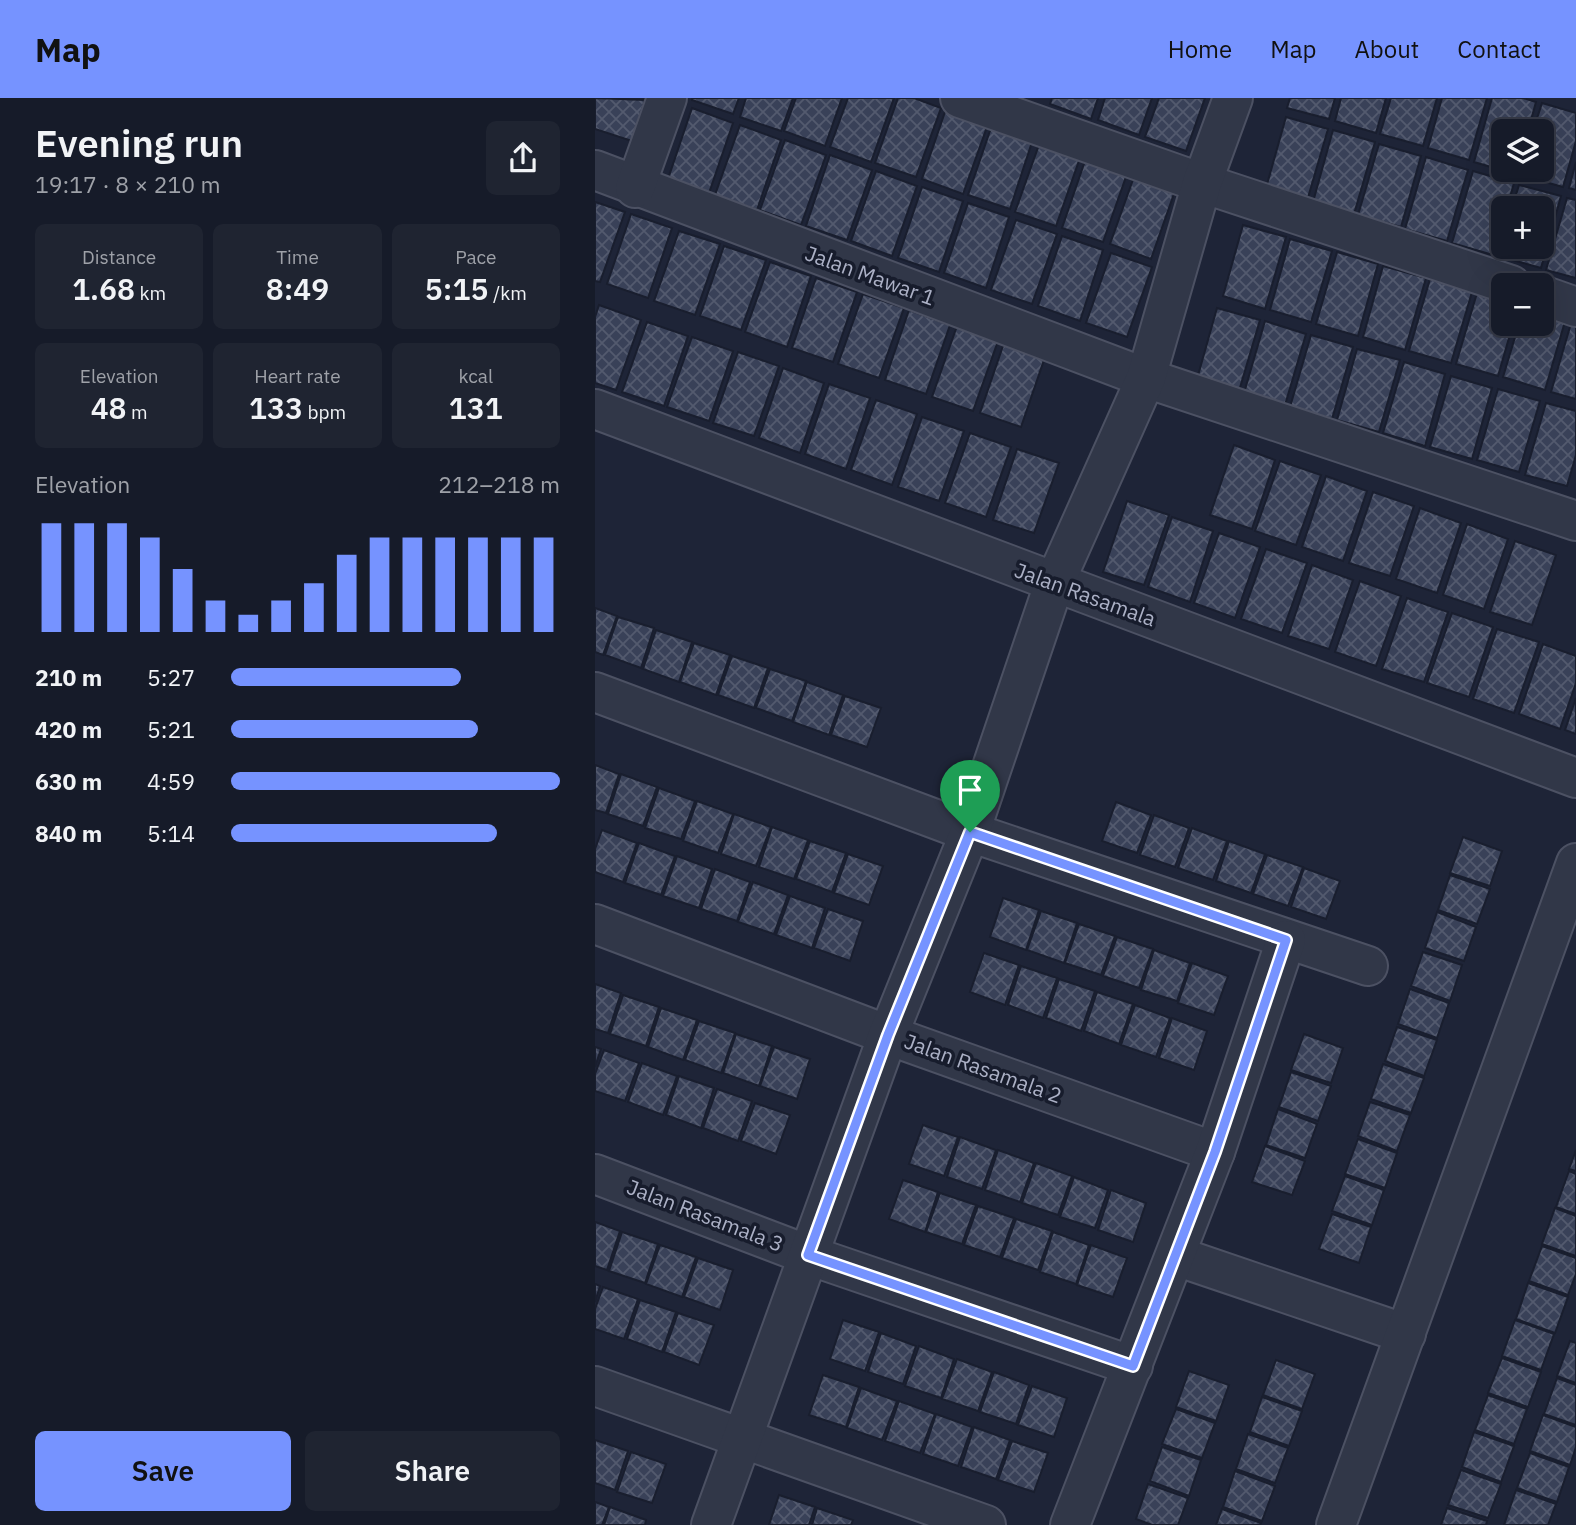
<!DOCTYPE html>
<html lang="en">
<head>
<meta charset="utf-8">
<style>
	body { margin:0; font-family:"IBM Plex Sans",sans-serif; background:#1f2431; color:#f1f3f6; height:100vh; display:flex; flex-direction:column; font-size:26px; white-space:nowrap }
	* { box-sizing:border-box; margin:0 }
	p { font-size:23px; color:#9ea1a8 }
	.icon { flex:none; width:38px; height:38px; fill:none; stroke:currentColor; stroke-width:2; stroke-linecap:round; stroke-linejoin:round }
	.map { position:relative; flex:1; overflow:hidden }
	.side { display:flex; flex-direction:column; background:#161b29; width:595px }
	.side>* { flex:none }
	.buttons { position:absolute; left:896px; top:21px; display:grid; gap:14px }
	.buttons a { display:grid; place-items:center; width:63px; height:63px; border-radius:10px; background:#161b29; box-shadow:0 7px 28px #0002,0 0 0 2px #353946; font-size:35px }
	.pin { position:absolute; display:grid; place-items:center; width:60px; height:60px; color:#fff; margin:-72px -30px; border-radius:50% 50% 50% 0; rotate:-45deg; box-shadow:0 0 7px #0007 }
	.pin .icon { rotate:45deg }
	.round { display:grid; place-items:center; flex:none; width:74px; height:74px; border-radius:10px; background:#1f2431 }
	.head { display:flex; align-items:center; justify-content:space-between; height:119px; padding:0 35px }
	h1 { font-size:38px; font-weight:600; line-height:52px }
	.stats { display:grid; grid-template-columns:repeat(3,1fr); gap:10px; height:119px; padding:7px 35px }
	.stats div { display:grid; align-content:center; border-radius:10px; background:#1f2431; text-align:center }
	.stats b { font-size:30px; font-weight:600 }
	.stats small { font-size:19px; font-weight:400 }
	.stats p { font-size:19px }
	.chart { height:196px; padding:14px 35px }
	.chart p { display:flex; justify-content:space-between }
	.chart svg { width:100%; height:126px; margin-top:7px; stroke:#7693ff; stroke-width:6 }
	.button { display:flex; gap:14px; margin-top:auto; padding:14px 35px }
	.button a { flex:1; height:80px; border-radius:10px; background:#7693ff; color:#111; font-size:28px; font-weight:600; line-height:80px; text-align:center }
	.button a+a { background:#1f2431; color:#f1f3f6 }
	ul { padding:0 35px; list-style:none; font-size:23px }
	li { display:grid; grid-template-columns:112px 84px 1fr; align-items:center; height:52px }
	li i { height:18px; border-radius:9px; background:#7693ff }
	header { display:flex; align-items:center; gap:42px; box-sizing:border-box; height:98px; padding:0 35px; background:#7693ff; color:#111 }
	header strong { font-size:33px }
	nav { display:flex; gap:38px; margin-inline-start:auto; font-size:24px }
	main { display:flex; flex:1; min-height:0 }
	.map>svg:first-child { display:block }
</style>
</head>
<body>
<header>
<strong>Map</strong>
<nav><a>Home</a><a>Map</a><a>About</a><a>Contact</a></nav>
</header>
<main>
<section class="side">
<div class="head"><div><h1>Evening run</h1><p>19:17 · 8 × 210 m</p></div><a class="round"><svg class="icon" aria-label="share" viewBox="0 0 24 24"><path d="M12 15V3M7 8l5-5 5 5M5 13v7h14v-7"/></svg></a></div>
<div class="stats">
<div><p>Distance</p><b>1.68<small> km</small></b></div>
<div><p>Time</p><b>8:49</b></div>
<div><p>Pace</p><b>5:15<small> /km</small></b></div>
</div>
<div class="stats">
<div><p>Elevation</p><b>48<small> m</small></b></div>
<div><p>Heart rate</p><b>133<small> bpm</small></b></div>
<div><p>kcal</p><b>131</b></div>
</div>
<div class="chart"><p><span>Elevation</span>212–218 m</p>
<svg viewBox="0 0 160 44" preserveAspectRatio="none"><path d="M5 44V6M15 44V6M25 44V6M35 44V11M45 44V22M55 44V33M65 44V38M75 44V33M85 44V27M95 44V17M105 44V11M115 44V11M125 44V11M135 44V11M145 44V11M155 44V11"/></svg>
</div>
<ul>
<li><b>210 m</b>5:27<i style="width:70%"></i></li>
<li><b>420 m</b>5:21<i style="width:75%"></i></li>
<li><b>630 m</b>4:59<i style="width:100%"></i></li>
<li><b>840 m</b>5:14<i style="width:81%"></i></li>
</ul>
<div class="button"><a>Save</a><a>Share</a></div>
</section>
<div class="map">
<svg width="981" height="1427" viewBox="0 0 981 1427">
	<defs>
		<pattern id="building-cross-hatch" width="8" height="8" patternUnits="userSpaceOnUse" patternTransform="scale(1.75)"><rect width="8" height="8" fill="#394158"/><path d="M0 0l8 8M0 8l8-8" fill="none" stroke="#535a6e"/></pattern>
	</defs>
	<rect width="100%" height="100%" fill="#1e2437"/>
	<!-- building -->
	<g fill="url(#building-cross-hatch)" stroke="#191e2e" stroke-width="2">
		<polygon points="0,0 50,2 37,43 0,31"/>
		<polygon points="97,0 144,0 138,16 97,2"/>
		<polygon points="151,0 198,0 186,33 145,19"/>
		<polygon points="201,0 247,0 230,48 189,33"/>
		<polygon points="253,0 299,0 276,64 235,49"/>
		<polygon points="303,0 319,0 346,10 321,79 280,65"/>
		<polygon points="457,0 503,0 496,21 455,6"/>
		<polygon points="510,0 557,0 544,37 503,22"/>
		<polygon points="564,0 610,0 591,53 550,39"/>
		<polygon points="695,0 740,0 734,21 692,10"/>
		<polygon points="746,0 791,0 781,35 740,23"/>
		<polygon points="796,0 842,0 828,48 785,36"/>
		<polygon points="847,0 892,0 874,62 833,50"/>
		<polygon points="897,0 928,0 941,4 933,33 908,33 908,72 922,72 920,76 879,64"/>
		<polygon points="947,5 981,15 981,43 968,89 925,77 927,72 947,72 947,33 938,33"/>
		<polygon points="97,10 138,25 114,95 73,81"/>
		<polygon points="351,11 393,26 368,96 327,81"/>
		<polygon points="691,19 733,31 712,103 671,90"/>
		<polygon points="145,27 186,42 162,112 120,97"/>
		<polygon points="397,27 438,41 415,111 373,97"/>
		<polygon points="738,32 780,44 759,116 718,104"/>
		<polygon points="190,42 231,57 206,127 165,112"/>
		<polygon points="445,44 486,57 461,128 420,114"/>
		<polygon points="784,46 826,58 806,129 763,117"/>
		<polygon points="235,57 277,72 252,142 211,128"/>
		<polygon points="831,59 873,72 852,143 810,131"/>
		<polygon points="491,60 533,73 508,144 467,130"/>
		<polygon points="981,64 981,92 974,90"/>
		<polygon points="281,73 322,88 297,158 256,143"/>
		<polygon points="878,73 919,85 912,110 908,110 908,123 898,157 857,145"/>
		<polygon points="540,76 581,90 556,161 515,146"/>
		<polygon points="924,87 966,98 946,170 903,158 908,140 908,149 947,149 947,110 917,110"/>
		<polygon points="327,89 368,103 344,174 303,160"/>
		<polygon points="972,100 981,102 981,180 951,172"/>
		<polygon points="0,104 30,114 5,184 0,183"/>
		<polygon points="373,105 414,119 391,190 349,175"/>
		<polygon points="36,116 77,130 53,200 12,186"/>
		<polygon points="421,122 462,136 437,206 396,192"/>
		<polygon points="648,127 691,139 670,211 628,198"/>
		<polygon points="84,133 125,146 100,217 59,203"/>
		<polygon points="467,138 508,152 485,223 443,208"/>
		<polygon points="695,141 737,153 716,224 675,212"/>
		<polygon points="129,148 171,162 146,232 105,218"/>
		<polygon points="742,154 783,166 763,238 721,226"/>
		<polygon points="516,155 557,169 532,239 491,225"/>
		<polygon points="175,164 216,178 192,249 150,234"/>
		<polygon points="788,168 831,180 810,252 768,239"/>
		<polygon points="221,180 262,194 238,264 197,250"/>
		<polygon points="835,181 877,194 856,265 814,253"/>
		<polygon points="882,195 908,203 908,226 918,226 903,278 861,266"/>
		<polygon points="268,196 309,210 284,280 243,266"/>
		<polygon points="4,207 46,222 21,292 0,285 0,219"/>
		<polygon points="622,210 665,222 644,293 602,281"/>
		<polygon points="314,212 355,227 331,296 290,282"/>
		<polygon points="947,213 971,220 950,292 908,279 924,226 947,226"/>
		<polygon points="977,222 981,223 981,301 956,294"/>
		<polygon points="670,223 711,236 690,307 649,295"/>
		<polygon points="52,224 93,238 69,308 27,294"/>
		<polygon points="362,228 403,243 378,313 337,299"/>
		<polygon points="716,237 758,249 737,321 695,309"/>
		<polygon points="97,239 138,253 114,323 72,309"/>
		<polygon points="409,245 450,259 426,329 385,315"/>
		<polygon points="762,251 805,262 784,334 742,322"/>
		<polygon points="143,254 184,268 159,338 118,325"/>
		<polygon points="809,264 850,276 830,348 788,335"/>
		<polygon points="188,270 229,285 205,355 164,340"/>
		<polygon points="856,278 897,290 877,361 835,349"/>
		<polygon points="234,286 275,300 251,371 210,356"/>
		<polygon points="903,291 945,303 924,374 882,362"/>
		<polygon points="281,302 322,316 297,387 256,372"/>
		<polygon points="951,305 981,313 981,357 972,388 930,377"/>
		<polygon points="327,319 369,333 344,403 303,389"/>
		<polygon points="375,335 416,349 391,419 350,405"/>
		<polygon points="639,347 680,362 657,431 615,417"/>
		<polygon points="422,351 464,365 439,435 398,422"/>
		<polygon points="685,363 726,377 701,447 660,433"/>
		<polygon points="731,378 772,393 748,463 707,449"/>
		<polygon points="778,394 819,408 795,478 754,465"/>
		<polygon points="532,403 574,417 549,487 508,474"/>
		<polygon points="825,410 866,425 842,495 801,481"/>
		<polygon points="577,419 618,433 595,504 553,489"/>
		<polygon points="872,426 913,441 889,511 848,497"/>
		<polygon points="624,435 665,449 640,520 599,505"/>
		<polygon points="920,443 961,457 937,527 895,514"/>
		<polygon points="671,451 712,465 687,535 646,521"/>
		<polygon points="717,467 758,482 734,551 693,538"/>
		<polygon points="765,483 806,498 781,568 740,554"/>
		<polygon points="812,500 853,514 829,584 787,571"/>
		<polygon points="0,510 22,518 8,557 0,554"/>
		<polygon points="857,515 898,529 874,599 832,585"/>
		<polygon points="23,519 59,530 46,570 10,557"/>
		<polygon points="902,531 944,544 919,615 878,601"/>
		<polygon points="61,532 97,544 84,584 48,571"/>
		<polygon points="99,545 135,557 121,597 85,584"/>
		<polygon points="948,546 981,558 981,585 965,631 924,616"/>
		<polygon points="137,558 173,570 159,610 123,597"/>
		<polygon points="175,571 211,583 197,623 161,610"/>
		<polygon points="212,584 248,597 234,637 198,624"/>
		<polygon points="250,598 286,610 272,649 236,637"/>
		<polygon points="981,600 981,636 970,632"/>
		<polygon points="0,667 24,676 11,715 0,712"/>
		<polygon points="26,676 62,689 48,728 13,716"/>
		<polygon points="64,690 100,703 86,741 50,730"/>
		<polygon points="102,703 138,716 123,755 88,743"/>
		<polygon points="521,704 556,717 542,755 507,743"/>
		<polygon points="139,716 176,729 161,768 126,756"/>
		<polygon points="559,717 594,730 580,769 545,757"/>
		<polygon points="177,729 213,742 199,781 164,769"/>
		<polygon points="597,730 632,743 618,782 583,770"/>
		<polygon points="7,732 42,745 28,784 0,774 0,751"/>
		<polygon points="868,739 907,753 895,788 855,775"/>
		<polygon points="215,743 251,755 237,794 201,781"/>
		<polygon points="634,743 670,756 656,795 621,783"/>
		<polygon points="44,745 80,758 66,797 30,785"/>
		<polygon points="253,756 288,768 274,807 239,795"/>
		<polygon points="672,757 708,769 693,808 658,796"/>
		<polygon points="82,758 117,771 104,810 68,798"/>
		<polygon points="709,770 745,783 731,821 696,809"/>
		<polygon points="120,771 155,784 142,823 106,811"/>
		<polygon points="855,777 895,791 882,826 843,812"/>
		<polygon points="158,784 193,797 179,836 143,824"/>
		<polygon points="195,798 230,810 217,850 181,837"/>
		<polygon points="408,800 444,812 431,852 395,839"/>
		<polygon points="233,811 268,823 255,863 219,850"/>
		<polygon points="446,813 482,825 469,865 432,852"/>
		<polygon points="842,814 881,829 869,863 830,850"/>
		<polygon points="484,826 520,838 506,877 470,865"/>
		<polygon points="522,839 558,851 544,890 508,878"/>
		<polygon points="559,852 595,865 582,903 546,892"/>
		<polygon points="828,854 867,867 855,903 816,888"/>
		<polygon points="389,855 424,867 410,907 375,894"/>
		<polygon points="597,865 633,878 619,917 583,905"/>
		<polygon points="426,868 462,880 448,920 413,907"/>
		<polygon points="464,881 500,893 486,933 451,920"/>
		<polygon points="0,886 26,895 13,935 0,931"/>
		<polygon points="815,891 854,905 842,940 803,926"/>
		<polygon points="502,894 538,906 524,946 489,933"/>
		<polygon points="28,897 64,909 51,948 15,936"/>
		<polygon points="540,907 575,920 561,959 526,947"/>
		<polygon points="66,910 102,922 88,962 53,949"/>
		<polygon points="577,920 612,933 599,972 564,960"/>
		<polygon points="104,923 140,935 126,975 90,962"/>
		<polygon points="802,929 842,942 829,978 790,963"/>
		<polygon points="141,936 177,948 164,988 128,975"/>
		<polygon points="709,936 748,950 736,985 696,972"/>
		<polygon points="0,949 6,951 0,969"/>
		<polygon points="179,949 215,961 202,1001 165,988"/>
		<polygon points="9,952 44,965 30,1003 0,993 0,976"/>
		<polygon points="47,965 82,978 68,1017 33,1004"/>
		<polygon points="788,966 829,980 816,1015 776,1001"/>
		<polygon points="696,974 736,988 723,1023 684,1009"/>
		<polygon points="84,978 119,990 106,1030 71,1017"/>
		<polygon points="122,991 157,1003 143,1043 108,1030"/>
		<polygon points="775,1004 815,1017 802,1053 763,1038"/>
		<polygon points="160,1005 195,1017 181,1056 146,1043"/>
		<polygon points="683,1011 722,1026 710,1060 671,1047"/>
		<polygon points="328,1027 363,1039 349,1078 314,1066"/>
		<polygon points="365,1039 401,1052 387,1091 352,1079"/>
		<polygon points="763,1041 802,1055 790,1090 750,1076"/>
		<polygon points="670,1048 710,1063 697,1097 657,1084"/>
		<polygon points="403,1052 439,1065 425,1104 390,1092"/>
		<polygon points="981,1052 981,1073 974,1071"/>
		<polygon points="441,1065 477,1078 463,1117 427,1105"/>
		<polygon points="974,1073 981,1076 981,1116 961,1109"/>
		<polygon points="750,1078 789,1092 777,1127 737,1113"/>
		<polygon points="479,1079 513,1092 500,1130 465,1119"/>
		<polygon points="308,1082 343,1094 330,1134 294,1121"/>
		<polygon points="516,1092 551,1105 538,1144 503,1132"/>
		<polygon points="345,1095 381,1107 367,1146 331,1134"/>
		<polygon points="383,1108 419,1120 405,1159 369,1147"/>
		<polygon points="960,1110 981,1118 981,1158 947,1146"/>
		<polygon points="737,1116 776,1129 764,1165 724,1151"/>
		<polygon points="421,1121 457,1133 443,1172 407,1160"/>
		<polygon points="0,1124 25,1133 12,1172 0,1168"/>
		<polygon points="27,1134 63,1146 50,1185 14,1173"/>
		<polygon points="458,1134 494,1147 481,1186 445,1174"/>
		<polygon points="65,1147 101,1159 87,1199 51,1186"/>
		<polygon points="496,1147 532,1160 518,1199 482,1187"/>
		<polygon points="947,1148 981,1160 981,1176 973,1197 934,1183"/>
		<polygon points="103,1160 138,1172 125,1212 89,1199"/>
		<polygon points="933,1185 973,1199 960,1235 921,1221"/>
		<polygon points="0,1186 5,1188 0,1204"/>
		<polygon points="8,1189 43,1201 29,1241 0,1231 0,1211"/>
		<polygon points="45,1202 81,1214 67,1254 32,1241"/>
		<polygon points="83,1215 119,1227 104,1267 69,1254"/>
		<polygon points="248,1222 284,1234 270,1273 235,1261"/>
		<polygon points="920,1222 959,1236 946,1272 907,1258"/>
		<polygon points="286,1235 321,1248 308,1286 273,1274"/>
		<polygon points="975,1243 981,1245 981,1285 962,1278"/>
		<polygon points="324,1248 359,1261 346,1300 310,1288"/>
		<polygon points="907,1260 946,1274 933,1309 893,1295"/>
		<polygon points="362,1261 397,1274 383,1313 347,1301"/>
		<polygon points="681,1262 720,1276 707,1311 668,1297"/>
		<polygon points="594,1273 634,1287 621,1323 581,1309"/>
		<polygon points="399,1274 434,1287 421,1326 385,1314"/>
		<polygon points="228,1277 264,1289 251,1329 214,1317"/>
		<polygon points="962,1280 981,1287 981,1327 949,1316"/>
		<polygon points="437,1288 472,1300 459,1339 423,1327"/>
		<polygon points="266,1290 302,1303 287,1342 252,1330"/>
		<polygon points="893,1297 932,1311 919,1346 880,1332"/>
		<polygon points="667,1299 707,1313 694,1348 655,1334"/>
		<polygon points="304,1303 340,1316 325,1355 290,1343"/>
		<polygon points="581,1311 620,1325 607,1360 567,1346"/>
		<polygon points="341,1316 377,1329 363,1368 328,1356"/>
		<polygon points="948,1317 981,1329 981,1349 975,1367 935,1353"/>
		<polygon points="379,1329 415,1342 401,1381 366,1369"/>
		<polygon points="879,1334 919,1348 906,1384 867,1369"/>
		<polygon points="653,1336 693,1350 680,1385 641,1371"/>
		<polygon points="0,1342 33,1353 20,1392 0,1385"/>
		<polygon points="417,1343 453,1355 439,1394 403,1382"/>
		<polygon points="567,1349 606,1362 594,1398 555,1383"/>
		<polygon points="36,1354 71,1366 57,1405 22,1394"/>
		<polygon points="935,1355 974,1369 962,1404 922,1390"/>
		<polygon points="866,1372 906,1386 893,1420 853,1407"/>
		<polygon points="640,1373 680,1388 667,1423 628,1409"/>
		<polygon points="553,1386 593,1400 583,1427 557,1427 541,1421"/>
		<polygon points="921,1392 961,1406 953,1427 909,1427"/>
		<polygon points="184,1397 220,1409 214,1427 174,1427"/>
		<polygon points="0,1404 14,1409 7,1427 0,1427"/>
		<polygon points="15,1409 51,1422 50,1427 9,1427"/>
		<polygon points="222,1410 258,1422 256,1427 217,1427"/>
		<polygon points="852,1410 892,1423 891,1427 846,1427"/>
		<polygon points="627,1411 666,1425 665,1427 621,1427"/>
	</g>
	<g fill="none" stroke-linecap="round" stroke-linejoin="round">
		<!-- minor casing -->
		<g stroke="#4c5163" stroke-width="42">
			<g id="minor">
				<polyline points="365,0 607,85 916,187"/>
				<polyline points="0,72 551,280 981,423"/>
				<polyline points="40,90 72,0"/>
				<polyline points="947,197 981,209"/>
				<polyline points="0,311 981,680"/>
				<polyline points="0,594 375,734 773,868"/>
				<polyline points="0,826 293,937 620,1054"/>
				<polyline points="0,1076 213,1157 538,1268"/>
				<polyline points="581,1158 811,1236"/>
				<polyline points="0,1288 391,1427"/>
				<polyline points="116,1427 293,937 375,734 459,486 551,280 607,85 638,0"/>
				<polyline points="475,1427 620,1054 691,842"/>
				<polyline points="741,1427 981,765"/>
			</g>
		</g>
		<!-- minor -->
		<use href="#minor" stroke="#313748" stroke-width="38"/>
	</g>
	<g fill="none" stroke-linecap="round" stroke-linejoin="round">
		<!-- route casing -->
		<g stroke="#fff" stroke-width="14">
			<polygon id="route" points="375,734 691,842 620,1054 538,1268 213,1157 293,937"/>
		</g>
		<!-- route -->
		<use href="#route" stroke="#7693ff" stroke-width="9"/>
	</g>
	<g text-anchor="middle" stroke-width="7" stroke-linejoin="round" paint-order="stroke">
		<!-- street labels -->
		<g font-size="21" fill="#abb0c5" stroke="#171c2c">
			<text transform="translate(275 178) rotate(20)" y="7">Jalan Mawar 1</text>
			<text transform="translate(490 497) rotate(20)" y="7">Jalan Rasamala</text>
			<text transform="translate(388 971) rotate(20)" y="7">Jalan Rasamala 2</text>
			<text transform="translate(110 1118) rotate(21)" y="7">Jalan Rasamala 3</text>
		</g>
	</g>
</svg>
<div class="buttons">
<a><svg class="icon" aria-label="layers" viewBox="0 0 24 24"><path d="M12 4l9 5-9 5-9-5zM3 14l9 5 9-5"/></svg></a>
<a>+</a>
<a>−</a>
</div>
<div class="pin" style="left:375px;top:734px;background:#1e9e55"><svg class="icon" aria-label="arrive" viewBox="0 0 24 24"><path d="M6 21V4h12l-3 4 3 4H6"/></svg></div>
</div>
</main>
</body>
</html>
